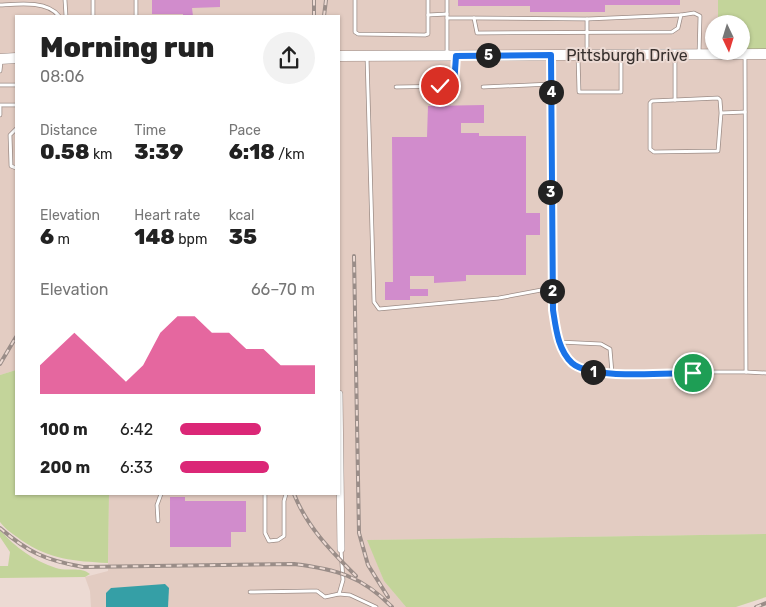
<!DOCTYPE html>
<html lang="en">
<head>
<meta charset="utf-8">
<style>
	body { margin:0; font-family:Rubik,sans-serif; background:#f2f2f2; color:#222; height:100vh; display:flex; flex-direction:column; font-size:19px; white-space:nowrap }
	* { box-sizing:border-box; margin:0 }
	p { font-size:16px; color:#767676 }
	.icon { flex:none; width:28px; height:28px; fill:none; stroke:currentColor; stroke-width:2; stroke-linecap:round; stroke-linejoin:round }
	.map { position:relative; flex:1; overflow:hidden }
	.drawer { position:absolute; left:15px; top:15px; width:325px; height:480px; display:flex; flex-direction:column; background:#fff; border-radius:0px; box-shadow:0 1px 4px #0004 }
	.drawer>* { flex:none }
	.needle { width:32px; rotate:176deg }
	.buttons { position:absolute; left:705px; top:15px; display:grid; gap:10px }
	.buttons a { display:grid; place-items:center; width:45px; height:45px; border-radius:50%; background:#fff; box-shadow:0 1px 4px #0004; font-size:25px }
	.pin { position:absolute; display:grid; place-items:center; width:42px; height:42px; color:#fff; margin:-21px; border:2px solid #fff; border-radius:50%; box-shadow:0 1px 5px #0007 }
	.km { position:absolute; width:25px; height:25px; margin:-12px; border-radius:50%; background:#222; color:#fff; font-size:14px; line-height:25px; text-align:center }
	.round { display:grid; place-items:center; flex:none; width:52px; height:52px; border-radius:26px; background:#f2f2f2 }
	.overview { display:flex; align-items:center; justify-content:space-between; height:85px; padding:0 25px }
	h1 { font-size:28px; font-weight:800; line-height:38px }
	.stats { display:grid; grid-template-columns:repeat(3,1fr); gap:8px; height:85px; padding:5px 25px }
	.stats div { display:grid; align-content:center }
	.stats b { font-size:21px; font-weight:800 }
	.stats small { font-size:14px; font-weight:400 }
	.stats p { font-size:14px }
	.chart { height:140px; padding:10px 25px }
	.chart p { display:flex; justify-content:space-between }
	.chart svg { width:100%; height:90px; margin-top:5px; fill:#db2777; opacity:.7 }
	ul { padding:0 25px; list-style:none; font-size:16px }
	li { display:grid; grid-template-columns:80px 60px 1fr; align-items:center; height:38px }
	li i { height:12px; border-radius:6px; background:#db2777 }
	.map>svg:first-child { display:block }
</style>
</head>
<body>
<div class="map">
<svg width="766" height="607" viewBox="0 0 766 607">
	<rect width="100%" height="100%" fill="#ecdad3"/>
	<!-- industrial -->
	<polygon fill="#e3ccc2" points="0,0 718,0 718,24 714,24 714,51 766,58 766,534 368,540 384,581 406,607 91,607 90,591 85,577 108,571 109,494 339,494 339,16 16,16 16,370 0,375"/>
	<!-- green -->
	<g fill="#c3d49a">
		<polygon points="718,0 766,0 766,50 741,50 741,24 718,24"/>
		<path d="M16 370V494H109L108 563C73 561 51 560 21 540 13 534 6 530 0 522V375Z"/>
		<path d="M0 530C15 547 34 561 56 568 67 572 80 566 90 574L85 577 0 578V566H8L10 552 0 537Z"/>
		<polygon points="766,534 766,597 736,607 406,607 384,581 367,540"/>
	</g>
	<!-- water -->
	<polygon fill="#359fa6" points="165,584 169,588 168,607 106,607 106,593 111,588"/>
	<!-- building -->
	<g fill="#d18ccc">
		<polygon points="152,0 220,0 220,7 192,8 193,16 183,16 183,14 152,14"/>
		<polygon points="458,0 680,0 680,5 605,5 605,12 530,12 530,6 458,6"/>
		<polygon points="484,105 484,123 461,123 461,133 479,133 479,136 526,136 526,213 540,213 540,235 526,235 526,275 466,275 466,281 434,283 434,276 410,276 410,289 428,289 428,296 410,296 410,300 385,300 385,282 393,282 392,137 427,137 428,106"/>
		<polygon points="170,497 185,497 185,501 246,501 246,532 231,532 231,547 170,547"/>
	</g>
	<g fill="none" stroke-linecap="round" stroke-linejoin="round">
		<!-- lane casing -->
		<g stroke="#9c8c86" stroke-width="4.5">
			<g id="lane">
				<polyline points="65,0 66,16"/>
				<polyline points="93,0 93,16"/>
				<polyline points="136,0 136,16"/>
				<polyline points="355,0 355,32 358,34 425,35 428,34 428,15 447,14"/>
				<path d="M0 5C17 4 47 0 59 16"/>
				<polyline points="428,15 428,0"/>
				<polyline points="447,18 474,18 477,33 672,32 678,28 681,15 694,13 700,16 699,54"/>
				<polyline points="474,18 587,19 681,15"/>
				<polyline points="587,19 587,52"/>
				<polyline points="447,52 447,0"/>
				<polyline points="578,56 579,92 621,92 621,55"/>
				<polyline points="367,57 374,302 379,309 499,298 552,288 551,58"/>
				<polyline points="0,71 1,62"/>
				<polyline points="0,85 16,85"/>
				<polyline points="396,87 454,86 456,56"/>
				<polyline points="483,87 551,84"/>
				<polyline points="675,100 675,55"/>
				<polyline points="0,105 16,105"/>
				<polyline points="0,107 0,115"/>
				<polyline points="721,113 720,100 718,98 652,101 650,103 650,149 654,152 718,151 721,113 745,112"/>
				<polyline points="16,129 10,135 11,166 16,168"/>
				<path d="M552 288C553 325 553 354 589 372H746L745 56"/>
				<polyline points="559,342 601,344 610,349 612,373"/>
				<polyline points="746,372 766,373"/>
				<polyline points="265,494 265,533 269,541 278,540 284,536 284,501 286,494"/>
				<polyline points="158,521 157,505 161,494"/>
				<polyline points="341,550 343,580 339,594 350,595 376,607"/>
				<polyline points="250,592 311,591 317,591 325,597 339,594"/>
			</g>
		</g>
		<!-- street casing -->
		<g stroke="#9c8c86" stroke-width="8">
			<polyline id="street" points="339,394 341,549"/>
		</g>
		<!-- secondary casing -->
		<g stroke="#9c8c86" stroke-width="11">
			<g id="secondary">
				<polyline points="339,56 766,54"/>
				<polyline points="0,59 16,58"/>
			</g>
		</g>
		<!-- lane -->
		<use href="#lane" stroke="#fff" stroke-width="3"/>
		<!-- street -->
		<use href="#street" stroke="#fff" stroke-width="7"/>
		<!-- secondary -->
		<use href="#secondary" stroke="#fff" stroke-width="10"/>
		<!-- rail casing -->
		<g stroke="#9a8d88" stroke-width="4">
			<g id="rail">
				<polyline points="314,0 314,16"/>
				<polyline points="324,16 326,0"/>
				<polyline points="354,256 359,533 368,565 388,597"/>
				<polyline points="0,364 16,337"/>
				<path d="M294 494C307 527 331 551 356 576"/>
				<path d="M0 528C29 553 45 560 83 567L294 564C335 569 362 576 392 607"/>
				<polyline points="756,607 766,603"/>
			</g>
		</g>
		<!-- rail -->
		<use href="#rail" stroke="#ecdad3" stroke-width="2" stroke-dasharray="5.5" stroke-linecap="butt"/>
	</g>
	<g fill="none" stroke-linecap="round" stroke-linejoin="round">
		<!-- route casing -->
		<g stroke="#fff" stroke-width="10">
			<path id="route" d="M440 86H454L456 56 551 55 553 310C556 329 558 350 572 363 591 380 667 373 693 373"/>
		</g>
		<!-- route -->
		<use href="#route" stroke="#1a73e8" stroke-width="6"/>
	</g>
	<g text-anchor="middle" stroke-width="4" stroke-linejoin="round" paint-order="stroke">
		<!-- street labels -->
		<g font-size="16" fill="#38312e" stroke="#ecdad3">
			<text x="627" y="61">Pittsburgh Drive</text>
		</g>
	</g>
</svg>
<div class="buttons">
<a><svg class="needle" viewBox="-14 -14 28 28"><path d="M0-13l5 13h-10z" fill="#e53935"/><path d="M0 13l5-13h-10z" fill="#767676"/></svg></a>
</div>
<div class="pin" style="left:693px;top:373px;background:#1e9e55"><svg class="icon" aria-label="arrive" viewBox="0 0 24 24"><path d="M6 21V4h12l-3 4 3 4H6"/></svg></div>
<div class="pin" style="left:440px;top:86px;background:#d93025"><svg class="icon" aria-label="check" viewBox="0 0 24 24"><path d="M5 12l5 5 9-10"/></svg></div>
<b class="km" style="left:593px;top:372px">1</b>
<b class="km" style="left:552px;top:291px">2</b>
<b class="km" style="left:550px;top:192px">3</b>
<b class="km" style="left:551px;top:92px">4</b>
<b class="km" style="left:488px;top:55px">5</b>
<section class="drawer">
<div class="overview"><div><h1>Morning run</h1><p>08:06</p></div><a class="round"><svg class="icon" aria-label="share" viewBox="0 0 24 24"><path d="M12 15V3M7 8l5-5 5 5M5 13v7h14v-7"/></svg></a></div>
<div class="stats">
<div><p>Distance</p><b>0.58<small> km</small></b></div>
<div><p>Time</p><b>3:39</b></div>
<div><p>Pace</p><b>6:18<small> /km</small></b></div>
</div>
<div class="stats">
<div><p>Elevation</p><b>6<small> m</small></b></div>
<div><p>Heart rate</p><b>148<small> bpm</small></b></div>
<div><p>kcal</p><b>35</b></div>
</div>
<div class="chart"><p><span>Elevation</span>66–70 m</p>
<svg viewBox="0 0 160 44" preserveAspectRatio="none"><path d="M0 44V30L10 22L20 14L30 22L40 30L50 38L60 30L70 14L80 6L90 6L100 14L110 14L120 22L130 22L140 30L150 30L160 30V44z"/></svg>
</div>
<ul>
<li><b>100 m</b>6:42<i style="width:60%"></i></li>
<li><b>200 m</b>6:33<i style="width:66%"></i></li>
</ul>
</section>
</div>
</body>
</html>
